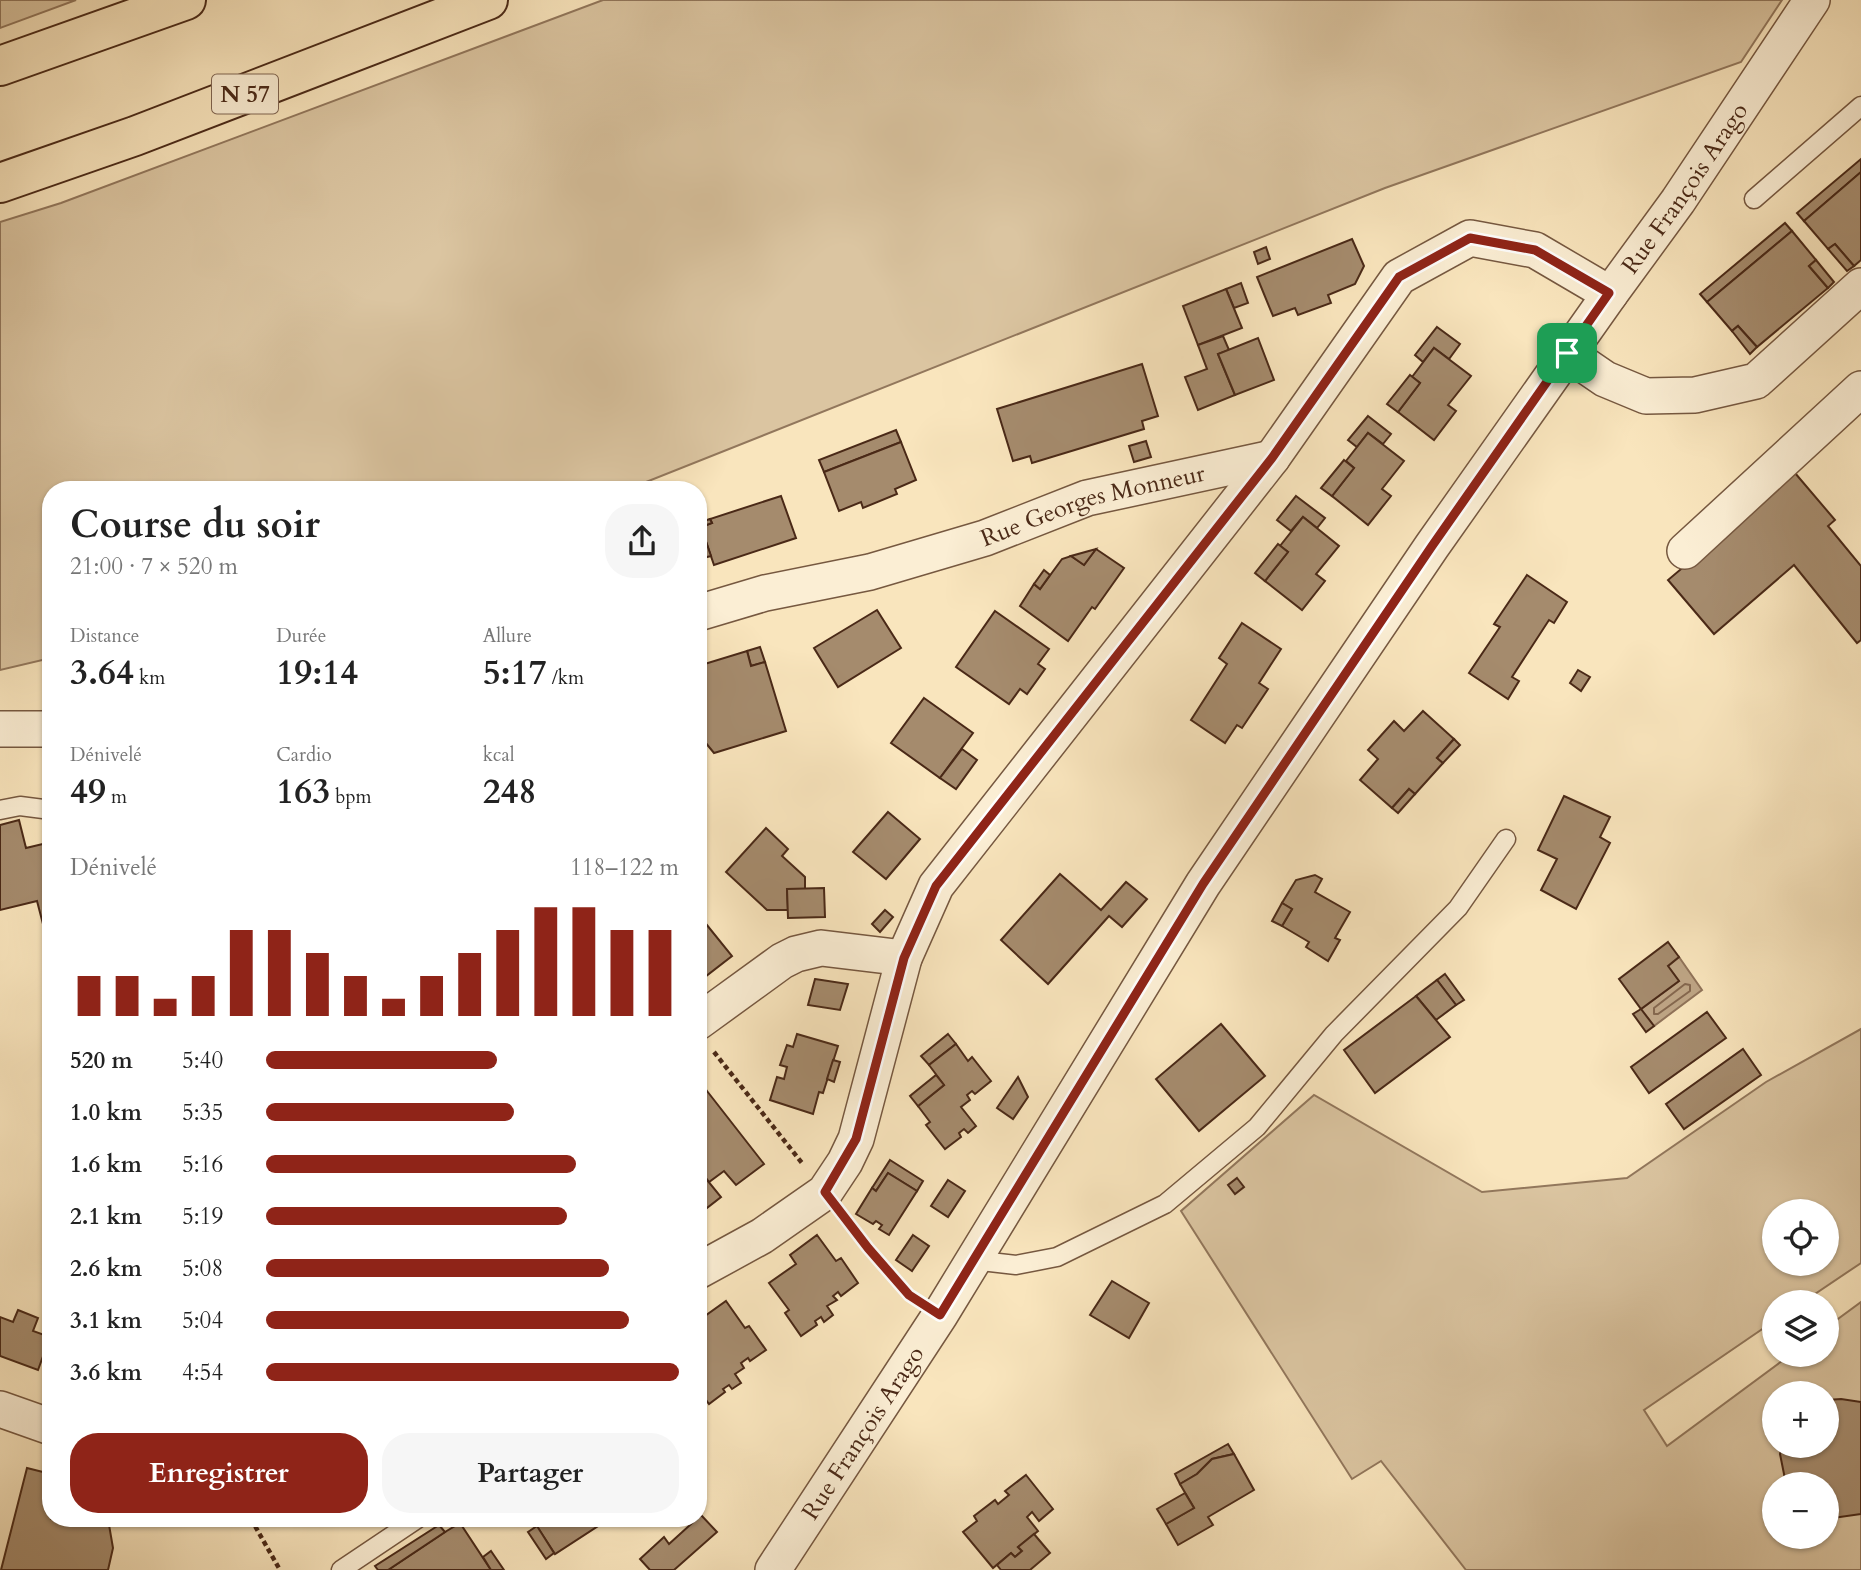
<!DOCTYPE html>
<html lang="fr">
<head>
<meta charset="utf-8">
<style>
	body { margin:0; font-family:Cardo,serif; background:#f6f6f6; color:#222; height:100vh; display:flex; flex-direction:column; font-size:26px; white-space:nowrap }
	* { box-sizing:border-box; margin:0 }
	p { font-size:23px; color:#767676 }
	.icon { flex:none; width:38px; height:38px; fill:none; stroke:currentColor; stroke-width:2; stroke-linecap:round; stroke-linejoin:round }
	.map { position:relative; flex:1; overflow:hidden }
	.sheet { position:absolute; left:42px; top:481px; width:665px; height:1046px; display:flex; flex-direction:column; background:#fff; border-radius:28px; box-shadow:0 2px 5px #0004 }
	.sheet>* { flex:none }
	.buttons { position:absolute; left:1762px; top:1199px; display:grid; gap:14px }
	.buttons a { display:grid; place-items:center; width:77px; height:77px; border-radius:50%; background:#fff; box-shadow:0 2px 5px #0004; font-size:35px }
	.pin { position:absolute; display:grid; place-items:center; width:60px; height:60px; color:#fff; margin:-30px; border-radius:14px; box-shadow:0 4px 10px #0006 }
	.round { display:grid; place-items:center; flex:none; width:74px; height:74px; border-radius:28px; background:#f6f6f6 }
	.overview { display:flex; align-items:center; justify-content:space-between; height:119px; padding:0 28px }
	h1 { font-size:38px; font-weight:700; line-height:52px }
	.metrics { display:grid; grid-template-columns:repeat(3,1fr); gap:10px; height:119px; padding:7px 28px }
	.metrics div { display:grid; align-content:center }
	.metrics b { font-size:35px; font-weight:700 }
	.metrics small { font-size:19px; font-weight:400 }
	.metrics p { font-size:19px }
	.chart { height:196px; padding:14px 28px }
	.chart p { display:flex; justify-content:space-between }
	.chart svg { width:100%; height:126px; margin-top:7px; stroke:#8f2418; stroke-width:6 }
	.button { display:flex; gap:14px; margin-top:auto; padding:14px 28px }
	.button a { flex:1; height:80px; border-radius:28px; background:#8f2418; color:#fff; font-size:28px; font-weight:700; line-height:80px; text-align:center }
	.button a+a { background:#f6f6f6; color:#222 }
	ul { padding:0 28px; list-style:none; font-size:23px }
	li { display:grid; grid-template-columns:112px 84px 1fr; align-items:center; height:52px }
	li i { height:18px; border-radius:9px; background:#8f2418 }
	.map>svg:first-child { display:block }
</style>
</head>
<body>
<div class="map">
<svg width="1861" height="1570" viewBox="0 0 1861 1570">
	<rect width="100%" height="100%" fill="#f9e5bd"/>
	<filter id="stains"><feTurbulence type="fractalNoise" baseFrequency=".00286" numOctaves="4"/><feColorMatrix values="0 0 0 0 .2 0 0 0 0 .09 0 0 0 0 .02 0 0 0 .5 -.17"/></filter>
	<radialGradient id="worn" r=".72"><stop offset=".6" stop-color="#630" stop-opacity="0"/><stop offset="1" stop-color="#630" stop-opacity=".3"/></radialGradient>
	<!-- green -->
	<g fill="#dbc5a1" stroke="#92775c" stroke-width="2" fill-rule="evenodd">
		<polygon points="0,0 76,0 0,28"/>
		<polygon points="603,0 1782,0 1741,62 1385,188 626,490 51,490 51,658 0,670 0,222 61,203"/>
		<path d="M1861 1029V1263L1803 1302H1774V1321L1644 1410 1667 1446 1790 1355 1827 1354V1327L1861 1302V1570H1466L1381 1461 1352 1479 1181 1211 1314 1095 1482 1192 1627 1178 1766 1082ZM1774 1211H1827V1264H1774ZM1774 1393H1827V1446H1774ZM1774 1484H1827V1536H1774Z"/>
	</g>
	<!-- water -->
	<polygon fill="#bea585" stroke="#907359" stroke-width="2" points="1679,957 1702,990 1654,1026 1641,1009 1679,981 1668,966"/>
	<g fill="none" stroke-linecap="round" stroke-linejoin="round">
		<!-- shore -->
		<polygon stroke="#84674e" stroke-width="2" points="1685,984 1690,985 1690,991 1658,1014 1654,1014 1654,1008"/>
	</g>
	<!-- building -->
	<g fill="#a58b6d" stroke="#4a2917" stroke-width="2">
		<polygon points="1861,159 1861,172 1804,221 1797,213"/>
		<polygon points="1861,172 1861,260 1854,266 1835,244 1828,249 1804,221"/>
		<polygon points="1785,223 1792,231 1707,302 1700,294"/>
		<polygon points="1792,231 1816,260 1809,266 1828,288 1757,347 1738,326 1732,331 1707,302"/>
		<polygon points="1352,239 1364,266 1355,284 1328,295 1331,303 1298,315 1295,308 1273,316 1257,277"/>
		<polygon points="1835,244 1854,266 1847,271 1828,249"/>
		<polygon points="1266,247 1270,259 1258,264 1254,252"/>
		<polygon points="1816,260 1834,282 1828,288 1809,266"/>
		<polygon points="1241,283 1248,303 1234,308 1226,289"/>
		<polygon points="1226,289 1242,328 1198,345 1183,306"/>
		<polygon points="1738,326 1757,347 1750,354 1732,331"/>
		<polygon points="1437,327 1460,344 1449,359 1434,348 1423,362 1415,355"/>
		<polygon points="1223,336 1229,350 1218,354 1235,395 1198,410 1185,377 1207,369 1198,345"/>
		<polygon points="1258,338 1274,380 1235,395 1218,354"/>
		<polygon points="1434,348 1471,376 1448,405 1456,411 1434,440 1398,412 1420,383 1412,377"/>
		<polygon points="1142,364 1158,416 1142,421 1144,429 1032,463 1030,456 1013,461 997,409"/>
		<polygon points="1410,375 1420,383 1398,412 1387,404"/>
		<polygon points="1368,416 1391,434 1383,444 1368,433 1357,447 1348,440"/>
		<polygon points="896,430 901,442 824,472 819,460"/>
		<polygon points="1368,433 1404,461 1382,489 1391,496 1368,525 1332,496 1354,468 1346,461"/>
		<polygon points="1146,441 1151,457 1134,462 1129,446"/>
		<polygon points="901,442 916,480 895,489 897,494 863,508 861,502 839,511 824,472"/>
		<polygon points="1344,460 1354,468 1332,496 1321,488"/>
		<polygon points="1795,473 1835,520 1828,526 1861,566 1861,640 1857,643 1794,565 1714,634 1668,580"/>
		<polygon points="781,496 796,538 714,565 701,527 712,523 710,519"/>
		<polygon points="1296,496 1325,518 1317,528 1303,517 1291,531 1277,520"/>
		<polygon points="1303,517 1339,546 1316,574 1325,581 1302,610 1265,581 1288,552 1280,546"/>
		<polygon points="710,519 712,523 701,527 711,556 703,558 698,544 698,523"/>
		<polygon points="1278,544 1288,552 1265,581 1255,573"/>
		<polygon points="1096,549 1124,568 1095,609 1092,607 1068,641 1020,606 1034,584 1040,589 1062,559 1071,556 1084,565"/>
		<polygon points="1096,549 1084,565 1071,556"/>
		<polygon points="1044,570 1050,575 1040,589 1034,584"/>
		<polygon points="1527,575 1567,602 1554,623 1549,620 1512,677 1519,681 1508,699 1469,673 1500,627 1494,624"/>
		<polygon points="877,610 901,648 838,687 814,648"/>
		<polygon points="995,611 1049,649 1038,664 1045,669 1027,694 1020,689 1009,704 956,667"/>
		<polygon points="1242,623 1281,649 1259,683 1268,689 1242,728 1237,725 1225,743 1191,720 1227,664 1219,658"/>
		<polygon points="760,647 765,662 751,666 747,651"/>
		<polygon points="747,651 751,666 765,662 786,731 714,753 705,742 698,744 698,666"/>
		<polygon points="1578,670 1590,677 1581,691 1570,683"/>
		<polygon points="924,698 973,733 940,778 891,743"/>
		<polygon points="1423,711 1454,739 1437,758 1443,763 1415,794 1409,789 1392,808 1360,780 1378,759 1368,750 1394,721 1404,731"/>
		<polygon points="1454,739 1460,745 1443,763 1437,758"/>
		<polygon points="962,749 977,760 956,789 940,778"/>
		<polygon points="1409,789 1415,794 1398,813 1392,808"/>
		<polygon points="1564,796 1610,817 1600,837 1610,843 1576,909 1541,890 1557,859 1538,850"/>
		<polygon points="888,812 920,839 886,879 853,852"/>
		<polygon points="19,820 26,848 51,842 51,927 44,928 37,901 0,910 0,825"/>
		<polygon points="766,828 788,849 782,856 805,877 805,889 787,889 788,910 767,910 726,872"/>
		<polygon points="1060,874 1101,910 1126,882 1147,899 1122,927 1109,916 1048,984 1001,940"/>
		<polygon points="1315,875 1322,879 1315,892 1350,912 1335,938 1340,940 1328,961 1306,947 1309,942 1282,926 1292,909 1282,903 1296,880"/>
		<polygon points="824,888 825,917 788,918 787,889"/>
		<polygon points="1282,903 1292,909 1282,926 1272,921"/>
		<polygon points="885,910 893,917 880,932 872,924"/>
		<polygon points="698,914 732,956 701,980 698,976"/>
		<polygon points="1668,942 1679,957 1668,966 1679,981 1641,1009 1619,979"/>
		<polygon points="1445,974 1464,1000 1456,1005 1437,980"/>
		<polygon points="815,979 848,984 840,1010 808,1005"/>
		<polygon points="1437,980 1456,1005 1436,1020 1416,996"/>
		<polygon points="1416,996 1450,1037 1375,1093 1344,1050"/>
		<polygon points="1641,1009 1654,1026 1646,1032 1633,1014"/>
		<polygon points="1707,1012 1726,1038 1649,1093 1631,1067"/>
		<polygon points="1221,1024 1265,1076 1199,1131 1156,1079"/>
		<polygon points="797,1034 838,1046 823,1093 819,1092 813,1114 770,1100 777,1077 784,1079 787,1067 780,1065 787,1045 793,1047"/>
		<polygon points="948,1034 956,1044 929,1065 921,1056"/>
		<polygon points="956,1044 968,1061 972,1057 991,1081 975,1094 972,1091 967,1095 970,1100 961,1107 976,1126 968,1133 964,1129 959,1133 961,1137 945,1149 926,1125 930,1122 918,1106 944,1085 929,1065"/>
		<polygon points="1743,1049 1761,1075 1684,1129 1666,1104"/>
		<polygon points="833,1060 840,1062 834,1082 827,1079"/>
		<polygon points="936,1075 944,1085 918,1106 910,1096"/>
		<polygon points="1018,1077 1028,1097 1013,1119 997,1108"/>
		<polygon points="707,1091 764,1164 736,1185 724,1171 709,1182 698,1168 698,1098"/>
		<polygon points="890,1160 923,1181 917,1191 888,1173 876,1191 872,1188"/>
		<polygon points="888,1173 917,1191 889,1235 879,1229 882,1225 876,1221 873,1224 856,1214 872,1188 876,1191"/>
		<polygon points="703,1175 721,1197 703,1211 698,1205 698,1179"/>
		<polygon points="1237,1178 1244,1187 1235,1194 1228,1185"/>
		<polygon points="948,1180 965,1191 948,1217 931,1206"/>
		<polygon points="817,1235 836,1261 841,1258 858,1283 841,1296 838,1292 833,1296 837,1300 827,1306 833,1315 824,1322 821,1317 815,1321 817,1325 801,1336 785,1313 789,1310 769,1283 796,1264 790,1255"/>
		<polygon points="913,1235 929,1246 912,1271 896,1260"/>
		<polygon points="1112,1281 1149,1303 1129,1338 1090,1315"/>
		<polygon points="726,1301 745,1328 749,1326 766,1350 750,1361 748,1358 741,1363 744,1368 735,1374 741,1383 732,1389 729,1385 723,1389 725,1392 709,1404 698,1389 698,1333 704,1329 698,1321"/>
		<polygon points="18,1310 38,1318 33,1331 50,1337 38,1370 0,1356 0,1317 13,1322"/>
		<polygon points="1841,1399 1861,1402 1861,1514 1833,1518 1827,1516 1827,1484 1786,1484 1780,1454 1782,1446 1827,1446 1827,1400"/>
		<polygon points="1228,1444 1234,1454 1212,1459 1197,1474 1180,1484 1175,1474"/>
		<polygon points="1234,1454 1254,1490 1208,1517 1213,1525 1178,1545 1166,1524 1194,1508 1180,1484 1197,1474 1212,1459"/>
		<polygon points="27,1468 51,1474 51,1519 108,1519 113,1548 108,1570 1,1570"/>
		<polygon points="1026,1475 1053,1509 1039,1521 1032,1512 1027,1517 1038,1531 1018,1547 1022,1551 1015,1557 1011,1553 993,1568 963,1532 977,1521 974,1516 995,1500 998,1504 1009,1495 1005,1491"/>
		<polygon points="1185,1493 1194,1508 1166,1524 1157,1509"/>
		<polygon points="701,1515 717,1532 674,1570 650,1570 640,1559 664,1537 669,1544"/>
		<polygon points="532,1519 609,1519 555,1554"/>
		<polygon points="460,1523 491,1570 388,1570 445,1532"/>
		<polygon points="439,1525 445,1532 388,1570 378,1570 375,1566"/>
		<polygon points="537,1526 554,1553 546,1559 528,1532"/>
		<polygon points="1034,1534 1050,1553 1030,1570 1001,1570 997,1565 1011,1553 1015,1557 1022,1551 1018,1547"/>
		<polygon points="491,1551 504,1570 491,1570 483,1557"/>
	</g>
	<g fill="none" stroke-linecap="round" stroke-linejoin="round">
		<!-- service casing -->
		<g stroke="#765840" stroke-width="21">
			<g id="service">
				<polyline points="1754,199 1861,106"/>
				<polyline points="0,810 20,806 51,810"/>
				<polyline points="972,1260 1016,1265 1057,1257 1165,1204 1257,1127 1334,1034 1458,908 1506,839"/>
				<polyline points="341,1570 417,1519"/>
			</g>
		</g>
		<!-- minor casing -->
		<g stroke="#765840" stroke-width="38">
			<g id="minor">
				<polyline points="1567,353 1605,379 1646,396 1695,395 1756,381 1861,286"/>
				<polyline points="1685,551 1861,389"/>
				<path id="s1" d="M698 613 765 593 870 572 985 538 1087 498 1272 458"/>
				<polyline points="0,729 51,729"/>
				<polyline points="698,1022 782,961 796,954 821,948 904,958"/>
				<polyline points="698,1271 762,1236 825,1192 845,1162 856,1139 904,958 936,886 1272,458 1399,277 1470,238 1535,250 1610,294"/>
				<polyline points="0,1409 51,1427"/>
				<path id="s2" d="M773 1570 940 1315 1203 884 1432 546 1610 294 1678 201 1812 0"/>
			</g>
		</g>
		<!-- trunk casing -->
		<g stroke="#4a2917" stroke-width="42">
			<g id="trunk">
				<polyline points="0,66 186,0"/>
				<polyline points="0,183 135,136 488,0"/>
			</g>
		</g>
		<!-- path -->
		<g stroke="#4a2917" stroke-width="4.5" stroke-dasharray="5 3.5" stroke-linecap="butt">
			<polyline points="714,1052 802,1163"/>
			<polyline points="847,1219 868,1248 911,1296"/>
			<polyline points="251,1519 280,1570"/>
		</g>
		<!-- service -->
		<use href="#service" stroke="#fbeed4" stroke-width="18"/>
		<!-- minor -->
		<use href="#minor" stroke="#fbeed4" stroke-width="35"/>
		<!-- trunk -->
		<use href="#trunk" stroke="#f9e5bd" stroke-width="38"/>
	</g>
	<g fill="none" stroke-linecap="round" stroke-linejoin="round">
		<!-- route casing -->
		<g stroke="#fff" stroke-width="14">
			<polygon id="route" points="1470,238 1535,250 1609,293 1432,546 1203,884 940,1315 909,1295 868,1248 825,1192 856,1139 904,958 936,886 1272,458 1399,277"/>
		</g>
		<!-- route -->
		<use href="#route" stroke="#8f2418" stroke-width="9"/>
	</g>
	<g text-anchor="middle" stroke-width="5" stroke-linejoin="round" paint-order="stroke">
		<!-- shield labels -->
		<rect fill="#fbeed4" stroke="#7f6450" stroke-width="2" x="212" y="74.5" width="66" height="39" rx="5"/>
		<g font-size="23" font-weight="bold" fill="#4a2917">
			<text x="245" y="102">N 57</text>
		</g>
		<!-- street labels -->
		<g font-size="24" fill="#4a2917" stroke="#fbeed4">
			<text dy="8" stroke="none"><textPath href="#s2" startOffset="1656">Rue François Arago</textPath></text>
			<text dy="8" stroke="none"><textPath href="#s1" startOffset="410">Rue Georges Monneur</textPath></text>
			<text dy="8" stroke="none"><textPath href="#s2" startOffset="164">Rue François Arago</textPath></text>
		</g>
	</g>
	<rect width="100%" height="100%" filter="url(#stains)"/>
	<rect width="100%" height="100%" fill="url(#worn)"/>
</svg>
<div class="buttons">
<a><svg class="icon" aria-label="locate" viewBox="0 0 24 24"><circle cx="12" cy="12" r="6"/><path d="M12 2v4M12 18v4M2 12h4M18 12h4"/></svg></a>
<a><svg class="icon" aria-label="layers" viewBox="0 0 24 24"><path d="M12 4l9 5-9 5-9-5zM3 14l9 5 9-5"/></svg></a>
<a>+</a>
<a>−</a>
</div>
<div class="pin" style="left:1567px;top:353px;background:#1e9e55"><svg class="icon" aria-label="arrive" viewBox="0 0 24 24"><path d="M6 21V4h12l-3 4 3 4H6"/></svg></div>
<section class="sheet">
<div class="overview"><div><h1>Course du soir</h1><p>21:00 · 7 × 520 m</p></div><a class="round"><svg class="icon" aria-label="share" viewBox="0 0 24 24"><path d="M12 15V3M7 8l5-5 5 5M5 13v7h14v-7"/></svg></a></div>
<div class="metrics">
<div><p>Distance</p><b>3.64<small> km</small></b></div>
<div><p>Durée</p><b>19:14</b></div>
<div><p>Allure</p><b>5:17<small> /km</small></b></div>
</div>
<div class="metrics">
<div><p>Dénivelé</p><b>49<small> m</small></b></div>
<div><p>Cardio</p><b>163<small> bpm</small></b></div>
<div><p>kcal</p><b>248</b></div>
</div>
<div class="chart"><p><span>Dénivelé</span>118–122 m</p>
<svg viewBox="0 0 160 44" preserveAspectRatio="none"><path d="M5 44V30M15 44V30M25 44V38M35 44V30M45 44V14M55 44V14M65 44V22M75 44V30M85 44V38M95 44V30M105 44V22M115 44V14M125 44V6M135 44V6M145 44V14M155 44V14"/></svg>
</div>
<ul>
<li><b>520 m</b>5:40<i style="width:56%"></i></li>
<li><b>1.0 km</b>5:35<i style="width:60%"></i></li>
<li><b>1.6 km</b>5:16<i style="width:75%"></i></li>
<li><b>2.1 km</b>5:19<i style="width:73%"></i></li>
<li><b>2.6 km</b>5:08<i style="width:83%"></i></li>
<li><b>3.1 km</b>5:04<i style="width:88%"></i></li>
<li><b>3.6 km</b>4:54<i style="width:100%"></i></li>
</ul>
<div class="button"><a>Enregistrer</a><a>Partager</a></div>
</section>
</div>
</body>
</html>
